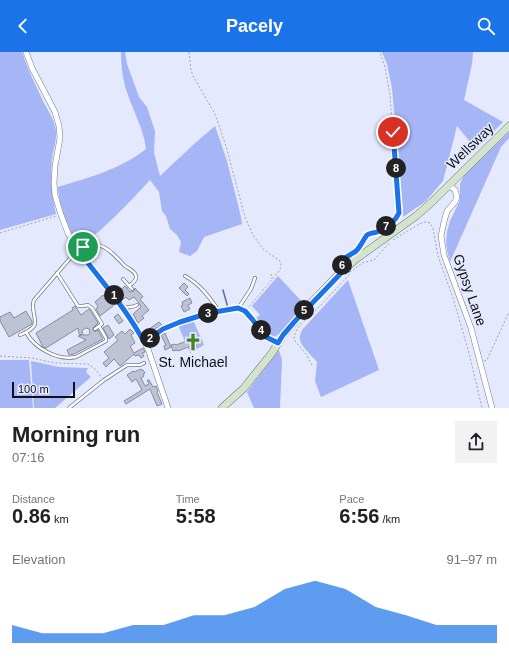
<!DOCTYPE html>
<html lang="en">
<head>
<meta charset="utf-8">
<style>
	body { margin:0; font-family:Arial,sans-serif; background:#f2f2f2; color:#202124; height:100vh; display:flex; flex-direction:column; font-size:15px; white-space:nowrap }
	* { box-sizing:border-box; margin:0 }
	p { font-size:13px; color:#757577 }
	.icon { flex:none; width:22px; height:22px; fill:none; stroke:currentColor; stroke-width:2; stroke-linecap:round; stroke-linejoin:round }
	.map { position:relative; height:356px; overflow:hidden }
	.side { display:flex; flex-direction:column; background:#fff; flex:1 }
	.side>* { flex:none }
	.scale { position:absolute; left:12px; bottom:10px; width:63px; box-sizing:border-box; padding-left:4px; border:2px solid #101218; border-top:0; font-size:11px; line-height:14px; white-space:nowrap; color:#101218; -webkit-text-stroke:3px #e4e9fd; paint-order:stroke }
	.pin { position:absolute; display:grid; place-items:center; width:34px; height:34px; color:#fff; margin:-17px; border:2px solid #fff; border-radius:50%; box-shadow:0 1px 4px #0007 }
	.km { position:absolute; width:20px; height:20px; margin:-10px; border-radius:50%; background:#222; color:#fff; font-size:11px; line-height:20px; text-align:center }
	.round { display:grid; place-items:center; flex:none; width:42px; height:42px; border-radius:0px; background:#f2f2f2 }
	.summary { display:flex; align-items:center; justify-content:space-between; height:68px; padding:0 12px }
	h1 { font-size:22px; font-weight:700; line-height:30px }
	.figures { display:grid; grid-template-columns:repeat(3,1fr); gap:6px; height:68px; padding:4px 12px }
	.figures div { display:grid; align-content:center }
	.figures b { font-size:20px; font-weight:700 }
	.figures small { font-size:11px; font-weight:400 }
	.figures p { font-size:11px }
	.chart { height:112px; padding:8px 12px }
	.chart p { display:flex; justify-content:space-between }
	.chart svg { width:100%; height:72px; margin-top:4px; fill:#1a73e8; opacity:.7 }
	header { display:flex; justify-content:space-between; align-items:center; height:52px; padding:0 12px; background:#1a73e8; color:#fff; font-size:18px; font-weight:700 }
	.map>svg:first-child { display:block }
</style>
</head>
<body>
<header><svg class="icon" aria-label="back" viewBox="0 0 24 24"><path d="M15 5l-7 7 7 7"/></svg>Pacely<svg class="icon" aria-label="search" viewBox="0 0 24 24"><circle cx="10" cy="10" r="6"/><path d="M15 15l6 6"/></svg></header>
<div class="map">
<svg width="509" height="356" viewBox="0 0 509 356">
	<rect width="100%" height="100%" fill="#e4e9fd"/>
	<!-- green -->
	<g fill="#a6b5f5">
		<path d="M0 0H22C28 18 36 34 44 51 49 60 55 69 56 79 57 88 53 98 52 107 50 128 52 142 56 162L0 178Z"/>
		<path d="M121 0H125L127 12 139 45 147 55 155 79 154 101 160 124 194 92 215 74 227 109 241 165 242 172 204 185 197 199 190 204 179 200 181 190 177 183 170 177 166 164 162 159 159 140 150 128C127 153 106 175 79 196 69 176 59 157 58 135 88 126 121 117 146 97 144 78 134 61 128 43 123 30 121 14 121 0Z"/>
		<polygon points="382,0 473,0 472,12 464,48 503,70 476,97 457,74 443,129 426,149 403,165 403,160 392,36 387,12"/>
		<polygon points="509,80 509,86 501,95 450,210 447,198 446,190 447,180 450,169 460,148 460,132 464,123"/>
		<polygon points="278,224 305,253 280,282 273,285 267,283 255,267 260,263 252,254"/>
		<path d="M348 228 379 318 321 345 315 329 317 310C312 304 301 294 300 288 299 285 301 281 302 278Z"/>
		<polygon points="193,268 204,293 190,301 178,273"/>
		<polygon points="279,298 282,308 280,356 254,356 247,340"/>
		<polygon points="0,308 29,308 33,356 0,356"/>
		<polygon points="31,309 59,315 88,316 86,320 91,325 55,356 34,356"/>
	</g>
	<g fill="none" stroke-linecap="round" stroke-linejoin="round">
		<!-- stream -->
		<polyline stroke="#5e6ba8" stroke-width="1.5" points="223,238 228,256"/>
	</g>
	<!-- building -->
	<g fill="#bdc2d5" stroke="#888c9e" fill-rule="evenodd">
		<polygon points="461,98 465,102 461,106 457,102"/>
		<polygon points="184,231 188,235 185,238 189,242 187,244 179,236"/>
		<polygon points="125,234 130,240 134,239 135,236 138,240 139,240 143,245 140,247 149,258 142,264 144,266 138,271 133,262 141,255 139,251 134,245 129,248 126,245 124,247 118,240"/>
		<polygon points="103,243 113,254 100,264 96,257 98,254 95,250"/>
		<polygon points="190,246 192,251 188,253 190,257 184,260 181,254 183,253 182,250"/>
		<path d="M75 254 81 263 89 257 90 258 98 271 93 276V278L95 280 98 278 103 287 74 302 69 303 67 298 86 288 78 284 82 283 79 282 78 276 46 296 43 295 36 281 73 258 72 256ZM86 276 89 277 90 281 88 283H83L82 279 84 277Z"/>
		<polygon points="26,259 32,269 32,272 9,285 0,269 0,265 10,260 14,266"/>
		<polygon points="118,262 123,269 119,272 114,265"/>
		<polygon points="159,270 162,273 147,282 145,280"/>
		<polygon points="108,273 114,283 109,287 103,276"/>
		<polygon points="130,277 134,281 131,283 135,291 130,294 134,301 143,296 145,300 142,301 144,304 141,306 139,303 135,304 134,302 120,314 114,307 106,315 103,311 109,306 104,300 118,288 115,285 122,279 125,282"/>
		<polygon points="165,281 171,295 165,298 164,294 166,293 161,283"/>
		<polygon points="193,286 197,294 192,296 191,294 178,299 177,298 173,299 171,293 175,292 176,293 184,290 185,290"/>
		<polygon points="141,317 142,318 143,318 145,321 143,322 144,324 141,326 145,334 149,332 147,328 149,328 153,335 156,334 158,339 157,340 162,352 157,354 150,337 126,352 124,349 142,338 136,327 132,330 127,323 133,319 134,320"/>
	</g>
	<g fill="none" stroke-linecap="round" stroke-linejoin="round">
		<!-- lane casing -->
		<g stroke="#737789" stroke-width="4">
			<g id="lane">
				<polyline points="57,221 78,254 83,254 88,253 92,256 102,272 95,277"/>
				<path d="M185 224C200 232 210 246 219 259"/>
				<polyline points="123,227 132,237"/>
				<polyline points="239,255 251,237 255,226"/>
				<path d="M124 256C129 254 133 256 137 253"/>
				<path d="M26 280C34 296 58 309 76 305L106 289V286L99 274"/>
				<path d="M20 283C25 281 31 278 34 274 38 268 30 257 34 248L73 203C96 183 107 195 125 214 129 217 135 219 136 224 137 229 132 231 129 234"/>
				<polyline points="69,356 104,328 127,313 140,313 144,311"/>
			</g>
		</g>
		<!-- street casing -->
		<g stroke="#737789" stroke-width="6">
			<g id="street">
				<polyline points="26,0 32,16 55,60 59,74 60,86 55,114 54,131 55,143 61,163 68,181 75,194 124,256 135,273 148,297 168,356"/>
				<polyline points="448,133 455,138 457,145 455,150 447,159 444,170 441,184 444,203 471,276 492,356"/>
				<polyline points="144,290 163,277 181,270 209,261 238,256 245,259 253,267 266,285 278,291"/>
			</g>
		</g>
		<!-- secondary casing -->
		<g stroke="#737789" stroke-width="8">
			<polyline id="secondary" points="222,356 244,336 272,301 283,283 310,252 337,224 356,207 416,164 432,150 509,74"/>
		</g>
		<!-- path -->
		<g stroke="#a0a5b4" stroke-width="1" stroke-dasharray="2 2" stroke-linecap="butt">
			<polyline points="189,0 191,18 193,24 215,62 226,94 245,165 253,183 263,197 280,209 281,212 280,218 248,256"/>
			<polyline points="0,181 56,164"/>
			<polyline points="393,188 419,172 425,170 430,171 433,176 438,204 453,246 469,301 482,356"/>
			<path d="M341 212 340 211C344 205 351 203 356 199 361 194 363 188 367 183 370 181 373 181 377 180 386 176 395 170 399 161L390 43 385 15 380 0"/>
			<polyline points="350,219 351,220 362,211 374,208 390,190"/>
			<polyline points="271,222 272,227"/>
			<polyline points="0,304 32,306 55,311 88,312 95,317 102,326"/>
			<polyline points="484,309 487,308 509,260"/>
			<polyline points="312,313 306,302 295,289 294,285 296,279 301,272 322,252 348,224 350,221 349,220"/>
		</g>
		<!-- lane -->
		<use href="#lane" stroke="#fff" stroke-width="2.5"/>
		<!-- street -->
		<use href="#street" stroke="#fff" stroke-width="5"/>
		<!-- secondary -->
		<use href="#secondary" stroke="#d3e4cb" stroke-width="7"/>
	</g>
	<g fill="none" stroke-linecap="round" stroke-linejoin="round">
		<!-- route casing -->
		<g stroke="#fff" stroke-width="8">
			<path id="route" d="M83 195 78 198C101 229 126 256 144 290L163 277 180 270 209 261 238 256 245 259 252 267 266 285 278 291 283 283 296 268 345 217 342 214 340 211C344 205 351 203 356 199 361 194 363 188 367 183 370 181 374 181 377 180 386 176 395 170 399 161L393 80"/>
		</g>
		<!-- route -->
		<use href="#route" stroke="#1a73e8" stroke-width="5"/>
	</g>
	<!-- icons -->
	<defs>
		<g id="church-bare" transform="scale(1.38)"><path d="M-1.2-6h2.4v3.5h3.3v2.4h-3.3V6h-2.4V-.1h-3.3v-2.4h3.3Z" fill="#448323" stroke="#e4e9fd" stroke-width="2.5" paint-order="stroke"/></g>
	</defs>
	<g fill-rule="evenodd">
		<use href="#church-bare" x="193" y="290"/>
	</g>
	<g text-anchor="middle" stroke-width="3" stroke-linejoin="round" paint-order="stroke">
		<!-- street labels -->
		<g font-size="14" fill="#101218" stroke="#e4e9fd">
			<text transform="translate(470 94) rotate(-44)" y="5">Wellsway</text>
			<text transform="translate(470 238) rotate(71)" y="5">Gypsy Lane</text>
		</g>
		<!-- poi labels -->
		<g font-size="14" fill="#101218" stroke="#e4e9fd">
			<text x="193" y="315">St. Michael</text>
		</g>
	</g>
</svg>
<div class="scale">100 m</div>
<div class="pin" style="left:83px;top:195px;background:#1e9e55"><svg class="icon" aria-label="arrive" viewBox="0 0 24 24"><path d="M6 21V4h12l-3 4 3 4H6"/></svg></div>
<div class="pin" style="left:393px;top:80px;background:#d93025"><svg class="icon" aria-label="check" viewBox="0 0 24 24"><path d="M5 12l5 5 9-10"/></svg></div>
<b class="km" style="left:114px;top:243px">1</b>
<b class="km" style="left:150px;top:286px">2</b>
<b class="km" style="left:208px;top:261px">3</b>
<b class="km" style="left:261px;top:278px">4</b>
<b class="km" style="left:304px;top:258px">5</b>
<b class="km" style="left:342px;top:213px">6</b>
<b class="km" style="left:386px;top:174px">7</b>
<b class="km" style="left:396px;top:116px">8</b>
</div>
<section class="side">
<div class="summary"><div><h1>Morning run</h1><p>07:16</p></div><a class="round"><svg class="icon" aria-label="share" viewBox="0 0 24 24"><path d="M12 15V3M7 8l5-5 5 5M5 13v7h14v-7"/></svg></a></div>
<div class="figures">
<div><p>Distance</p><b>0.86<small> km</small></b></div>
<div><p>Time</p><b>5:58</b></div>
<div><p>Pace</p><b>6:56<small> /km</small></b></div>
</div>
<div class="chart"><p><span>Elevation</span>91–97 m</p>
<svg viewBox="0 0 160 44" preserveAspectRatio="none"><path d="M0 44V33L10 38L20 38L30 38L40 33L50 33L60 27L70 27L80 22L90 11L100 6L110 11L120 22L130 27L140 33L150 33L160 33V44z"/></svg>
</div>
</section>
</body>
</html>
